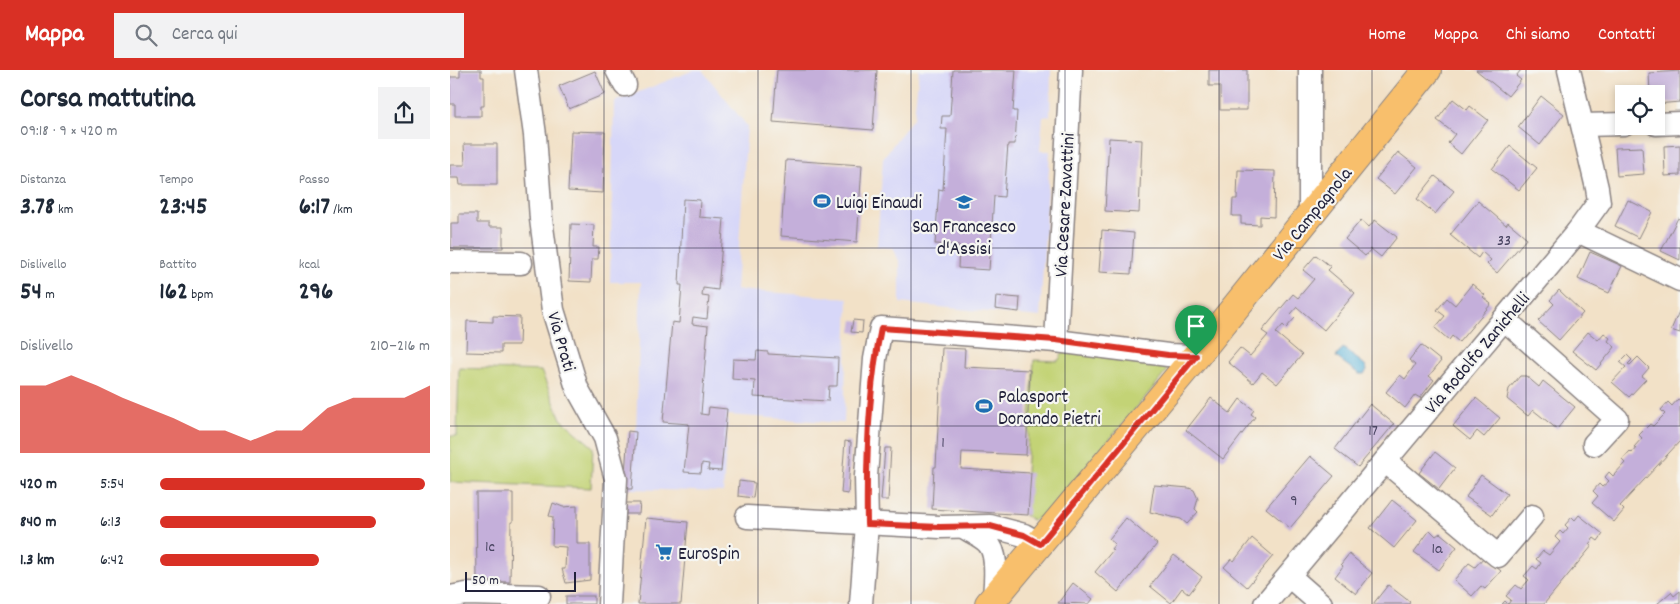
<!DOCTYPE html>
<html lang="it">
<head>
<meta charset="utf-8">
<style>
	body { margin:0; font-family:Dekko,sans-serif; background:#f2f2f3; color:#1f2937; height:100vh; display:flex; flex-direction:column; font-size:19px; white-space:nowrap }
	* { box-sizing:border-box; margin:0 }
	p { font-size:16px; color:#747a83 }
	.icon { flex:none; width:28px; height:28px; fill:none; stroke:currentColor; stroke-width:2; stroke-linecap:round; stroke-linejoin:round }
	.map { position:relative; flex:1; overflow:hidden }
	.sheet { display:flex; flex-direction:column; background:#fff; width:450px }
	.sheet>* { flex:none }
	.controls { position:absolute; left:1165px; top:15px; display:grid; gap:10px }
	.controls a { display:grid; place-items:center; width:50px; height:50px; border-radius:0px; background:#fff; box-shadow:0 2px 8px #0003; font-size:25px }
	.scale { position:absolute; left:15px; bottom:12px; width:111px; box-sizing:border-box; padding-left:5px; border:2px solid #22223b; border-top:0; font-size:14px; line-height:18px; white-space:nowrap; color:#22223b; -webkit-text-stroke:4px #f6f6f2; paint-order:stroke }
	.pin { position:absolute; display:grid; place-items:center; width:42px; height:42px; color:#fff; margin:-51px -21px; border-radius:50% 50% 50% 0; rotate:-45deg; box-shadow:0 0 5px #0007 }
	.pin .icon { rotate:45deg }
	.round { display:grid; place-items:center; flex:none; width:52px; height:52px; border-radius:0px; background:#f2f2f3 }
	.headline { display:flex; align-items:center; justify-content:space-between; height:85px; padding:0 20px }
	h1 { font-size:28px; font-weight:700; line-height:38px }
	.figures { display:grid; grid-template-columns:repeat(3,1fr); gap:8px; height:85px; padding:5px 20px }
	.figures div { display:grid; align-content:center }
	.figures b { font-size:25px; font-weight:700 }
	.figures small { font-size:14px; font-weight:400 }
	.figures p { font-size:14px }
	.chart { height:140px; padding:10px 20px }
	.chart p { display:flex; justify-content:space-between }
	.chart svg { width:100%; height:90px; margin-top:5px; fill:#d93025; opacity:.7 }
	ul { padding:0 20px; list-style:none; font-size:16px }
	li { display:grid; grid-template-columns:80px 60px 1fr; align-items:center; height:38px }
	li i { height:12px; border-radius:6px; background:#d93025 }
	header { display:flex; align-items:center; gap:30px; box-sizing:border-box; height:70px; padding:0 25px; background:#d93025; color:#fff }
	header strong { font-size:24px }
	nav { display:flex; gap:28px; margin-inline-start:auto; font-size:18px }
	.search { width:350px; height:45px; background:#f2f2f3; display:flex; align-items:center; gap:12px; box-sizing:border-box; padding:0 18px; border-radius:0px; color:#747a83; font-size:19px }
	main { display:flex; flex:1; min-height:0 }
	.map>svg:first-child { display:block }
</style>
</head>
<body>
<header>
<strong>Mappa</strong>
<div class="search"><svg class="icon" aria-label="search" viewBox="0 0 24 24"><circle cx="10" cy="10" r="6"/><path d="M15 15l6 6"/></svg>Cerca qui</div>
<nav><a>Home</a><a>Mappa</a><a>Chi siamo</a><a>Contatti</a></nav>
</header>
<main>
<section class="sheet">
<div class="headline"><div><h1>Corsa mattutina</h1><p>09:18 · 9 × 420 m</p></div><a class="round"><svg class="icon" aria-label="share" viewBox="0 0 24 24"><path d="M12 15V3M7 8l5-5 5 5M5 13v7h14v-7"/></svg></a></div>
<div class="figures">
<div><p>Distanza</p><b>3.78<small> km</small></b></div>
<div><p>Tempo</p><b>23:45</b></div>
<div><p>Passo</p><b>6:17<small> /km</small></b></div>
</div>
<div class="figures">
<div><p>Dislivello</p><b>54<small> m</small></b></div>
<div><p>Battito</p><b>162<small> bpm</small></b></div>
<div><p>kcal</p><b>296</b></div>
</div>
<div class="chart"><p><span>Dislivello</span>210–216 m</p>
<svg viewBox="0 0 160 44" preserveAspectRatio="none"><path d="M0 44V11L10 11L20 6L30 11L40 17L50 22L60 27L70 33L80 33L90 38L100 33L110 33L120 22L130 17L140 17L150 17L160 11V44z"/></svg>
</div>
<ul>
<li><b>420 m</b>5:54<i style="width:98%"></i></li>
<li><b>840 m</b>6:13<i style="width:80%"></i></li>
<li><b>1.3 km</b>6:42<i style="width:59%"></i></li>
</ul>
</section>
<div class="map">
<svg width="1230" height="534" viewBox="0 0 1230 534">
	<rect width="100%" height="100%" fill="#f6f6f2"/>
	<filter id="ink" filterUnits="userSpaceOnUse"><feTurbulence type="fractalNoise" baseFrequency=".02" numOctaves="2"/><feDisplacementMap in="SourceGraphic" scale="10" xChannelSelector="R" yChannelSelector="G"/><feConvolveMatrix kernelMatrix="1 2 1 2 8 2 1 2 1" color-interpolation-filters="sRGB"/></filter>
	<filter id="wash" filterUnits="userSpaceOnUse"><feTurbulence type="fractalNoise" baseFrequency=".0096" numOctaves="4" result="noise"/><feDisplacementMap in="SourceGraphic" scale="20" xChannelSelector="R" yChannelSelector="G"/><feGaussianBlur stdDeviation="1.12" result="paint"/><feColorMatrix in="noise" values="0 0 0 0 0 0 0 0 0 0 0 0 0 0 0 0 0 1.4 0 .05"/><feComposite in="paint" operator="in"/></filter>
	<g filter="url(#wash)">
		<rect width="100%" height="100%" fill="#f2e1c7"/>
		<!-- built -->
		<g fill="#d7d7f8">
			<polygon points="244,0 252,0 297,56 286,220 398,228 394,353 278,345 273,422 182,419 186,362 191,212 160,212 164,32"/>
			<polygon points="469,0 601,0 600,46 593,47 590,81 600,81 590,247 450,233 450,193 443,178 427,177 433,88 464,47"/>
		</g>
		<!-- green -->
		<g fill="#c3d376" stroke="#727a58">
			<polygon points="616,278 701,289 718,300 595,446 582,450 573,444 584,290 608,291"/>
			<polygon points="9,298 91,301 111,349 143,377 141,418 0,412 0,366 7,366"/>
		</g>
		<!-- water -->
		<polygon fill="#5bb3d8" stroke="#3e6a8a" points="893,278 915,295 917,300 914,304 909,304 886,287"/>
		<g id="blocks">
			<!-- building -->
			<g fill="#c4afda">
				<polygon points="10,0 31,0 31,7 34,7 34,36 31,36 31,46 5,46 5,34 0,34 0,7 10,7"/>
				<polygon points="327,0 427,0 423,60 323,52"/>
				<polygon points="503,0 566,0 563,41 567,41 565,74 558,74 554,127 544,126 539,200 508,198 509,175 485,174 489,119 493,120 497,59 491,59 492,46 500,46"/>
				<polygon points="759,0 797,0 797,40 770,40 770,16 759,16"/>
				<polygon points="1026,0 1071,0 1066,6 1071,10 1058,26"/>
				<polygon points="145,1 155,24 119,39 109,16"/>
				<polygon points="1230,1 1230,32 1206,34 1206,24 1200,24 1199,3"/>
				<polygon points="1091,26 1114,44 1090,75 1068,57"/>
				<polygon points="1003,29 1017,40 1020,36 1038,50 1011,84 998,73 1005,64 987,50"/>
				<polygon points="121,61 155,62 153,123 118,121"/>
				<polygon points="659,68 692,70 689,143 655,141"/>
				<polygon points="14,74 47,74 47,115 10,115 9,108 0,108 0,95 15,95"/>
				<polygon points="1230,75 1230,105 1215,106 1214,76"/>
				<polygon points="1060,76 1087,98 1069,120 1042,99"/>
				<polygon points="1192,77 1194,104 1167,106 1165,78"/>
				<polygon points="948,82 967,97 945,124 926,109"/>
				<polygon points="336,90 412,95 407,172 331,166"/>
				<polygon points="788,100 825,101 824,147 810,146 810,155 791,154 791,146 782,146 783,129 787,129"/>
				<polygon points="985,106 1004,121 985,144 967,129"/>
				<polygon points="233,129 250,130 249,147 274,149 268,220 253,218 252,226 259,227 257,249 243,247 242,254 258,256 251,344 258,345 259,337 277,339 271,401 258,400 259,394 252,393 251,403 234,402 239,354 213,352 222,252 229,253 232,215 229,215"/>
				<polygon points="1178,130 1202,142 1189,168 1165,156"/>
				<polygon points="1028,131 1056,155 1058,152 1077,168 1047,203 1037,194 1041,190 1032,182 1028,188 1000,165"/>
				<polygon points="9,144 27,144 27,153 39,153 39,157 53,157 53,178 1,178 1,153 9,153"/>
				<polygon points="1228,148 1230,149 1230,190 1211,181"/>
				<polygon points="911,150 919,157 925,150 947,167 931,187 921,179 915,186 895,169"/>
				<polygon points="121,154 144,155 143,177 149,177 148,189 142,189 141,212 119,211"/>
				<polygon points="652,160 684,163 681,204 649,202"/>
				<polygon points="1140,182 1172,196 1159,223 1128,209"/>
				<polygon points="866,185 881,197 878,200 905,223 874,260 847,237 841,244 845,248 836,258 833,255 826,263 852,285 827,314 812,302 803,313 778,292 790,278 800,286 818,265 812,261 843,224 848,228 864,209 853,200"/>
				<polygon points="1022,214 1035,225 1033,227 1041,234 1009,272 1002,266 999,270 985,258 995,246 987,240 997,228 1005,235"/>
				<polygon points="1109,220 1133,243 1109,270 1088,251 1104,234 1100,230"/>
				<polygon points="546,226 570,228 569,242 545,239"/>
				<polygon points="1230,239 1230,263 1221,260"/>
				<polygon points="43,246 70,247 69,275 51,275 51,283 16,282 17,251 43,252"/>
				<polygon points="403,250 413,251 412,263 401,262"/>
				<polygon points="1138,262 1148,270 1154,263 1160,268 1158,271 1165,277 1146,300 1122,281"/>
				<polygon points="971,275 991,291 979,306 984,310 970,328 965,325 955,338 936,322 950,305 955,309 965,295 959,290"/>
				<polygon points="492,278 515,279 514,297 580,300 576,385 512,382 511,399 581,403 578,445 482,439 484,397 486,397"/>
				<polygon points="307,281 318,282 318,284 388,288 387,316 379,316 378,331 304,327 305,311 282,309 283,289 306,290"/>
				<polygon points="1177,285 1182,290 1178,294 1180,295 1188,287 1199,298 1192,306 1196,309 1179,327 1162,312 1176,297 1170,292"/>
				<polygon points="1070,306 1076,306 1089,317 1093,311 1125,337 1107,359 1083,340 1078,346 1057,329 1059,319"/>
				<polygon points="761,328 780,343 790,329 804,340 801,344 805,347 773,389 736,360"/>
				<polygon points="1026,328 1050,348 1034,367 1027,361 1020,370 1003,356"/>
				<polygon points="1228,329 1230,330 1230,371 1170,436 1174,440 1164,452 1142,433 1148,426 1143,421 1149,414 1152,417 1159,411 1155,407 1159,402 1163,406 1175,393 1172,390 1180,381 1182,383 1186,378 1184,377 1192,368 1189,365 1200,354 1203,356 1215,344 1211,340 1218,332 1222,336"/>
				<polygon points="920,334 944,354 908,397 885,379"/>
				<polygon points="178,361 186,362 182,419 174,419"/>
				<polygon points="395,371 401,372 398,424 391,423"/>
				<polygon points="435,378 441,378 438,430 431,430"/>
				<polygon points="985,382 1005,398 989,419 969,403"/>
				<polygon points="860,386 884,406 840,458 816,438"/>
				<polygon points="1031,405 1057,424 1042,445 1016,427"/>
				<polygon points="289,411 305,413 303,428 288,426"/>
				<polygon points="704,415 739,418 744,420 748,429 745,439 748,442 737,454 731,449 700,442"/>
				<polygon points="26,423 63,423 63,452 61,452 60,512 27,511"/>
				<polygon points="942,430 967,450 944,478 920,458"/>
				<polygon points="103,433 113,437 127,436 127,474 140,474 140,510 116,513 112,499 115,499 116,477 102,476 103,447 99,446"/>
				<polygon points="176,433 190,433 189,444 176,444"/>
				<polygon points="1129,445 1153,464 1148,471 1144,468 1139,474 1142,476 1094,534 1052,534 1055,531 1058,534 1061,530 1056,526 1066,515 1071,519 1079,510 1074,506 1083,496 1087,499 1091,493 1086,489 1093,481 1099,485 1110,472 1105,467 1110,461 1113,464 1118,458 1115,455 1122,447 1125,450"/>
				<polygon points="196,448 238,452 231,534 188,534"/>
				<polygon points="676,448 707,474 668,522 645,502 663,480 661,479 665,474 659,469"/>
				<polygon points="980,460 986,466 990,463 1007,477 989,500 964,482"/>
				<polygon points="802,468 823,486 797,517 774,497 781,489 784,491"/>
				<polygon points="899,484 922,503 906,524 885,507 893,496 891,494"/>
				<polygon points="724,485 752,507 739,524 732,518 721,533 700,516"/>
				<polygon points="1034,487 1051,501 1035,519 1031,516 1022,526 1004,510 1019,493 1025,497"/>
				<polygon points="623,513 643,529 639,534 608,533"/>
				<polygon points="938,515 960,532 959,534 923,534"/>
				<polygon points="1230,521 1230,534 1207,534 1221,522 1224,526"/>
				<rect x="116" y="526" width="28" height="8"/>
			</g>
		</g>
	</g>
	<g filter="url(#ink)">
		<use href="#blocks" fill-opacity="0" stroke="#8a8281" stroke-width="1"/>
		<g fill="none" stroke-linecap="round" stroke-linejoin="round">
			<!-- minor casing -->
			<g stroke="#8a8281" stroke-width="25">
				<g id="minor">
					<polyline points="76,0 85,65 91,149 103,240 127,318 155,368 166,409 159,534"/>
					<polyline points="167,0 175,15"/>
					<polyline points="860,0 860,144"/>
					<polyline points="1206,54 1230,53"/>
					<polyline points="1133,55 1174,54"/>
					<polyline points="1128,161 1230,210"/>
					<polyline points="0,192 71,193"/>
					<polyline points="1054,249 1167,349 1144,374"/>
					<polyline points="606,271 621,0"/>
					<polyline points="935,391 1048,486 1082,446"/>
					<polyline points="297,447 490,457 540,456 574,465 590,474"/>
					<path d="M514 457C521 462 531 466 537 472 549 483 545 512 544 527"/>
					<polyline points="839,506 871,534"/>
					<polyline points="0,527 16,524 89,526"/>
					<polyline points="411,534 417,454 416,406 425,289 431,258 606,271 718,285 746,286"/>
					<polyline points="815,534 1128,161 1149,132 1147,118 1119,0"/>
				</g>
			</g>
			<!-- major casing -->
			<g stroke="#8a8281" stroke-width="30">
				<polyline id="major" points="539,534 746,286 977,0"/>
			</g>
			<!-- minor -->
			<use href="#minor" stroke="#fff" stroke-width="22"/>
			<!-- major -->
			<use href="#major" stroke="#f8bf6c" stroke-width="28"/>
		</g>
	</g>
	<g fill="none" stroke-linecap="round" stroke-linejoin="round" filter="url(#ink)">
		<!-- route casing -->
		<g stroke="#fff" stroke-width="10">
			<path id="route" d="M431 258 606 270 718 285 746 286 590 474 574 465 540 456 490 457 417 454C416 390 418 320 431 258Z"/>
		</g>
		<!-- route -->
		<use href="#route" stroke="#d93025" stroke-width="6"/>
	</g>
	<!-- grid -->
	<path fill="none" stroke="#22223b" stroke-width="1" stroke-opacity="0.55" d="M154 0V534M308 0V534M461 0V534M615 0V534M769 0V534M922 0V534M1076 0V534M0 178H1230M0 356H1230"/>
	<!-- icons -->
	<defs>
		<g id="stadium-bare" transform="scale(1.35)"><path d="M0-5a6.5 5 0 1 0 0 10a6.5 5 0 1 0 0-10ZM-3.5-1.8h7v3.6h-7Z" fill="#1f6fb2" stroke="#f6f6f2" stroke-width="2.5" paint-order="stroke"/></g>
		<g id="school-bare" transform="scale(1.35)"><path d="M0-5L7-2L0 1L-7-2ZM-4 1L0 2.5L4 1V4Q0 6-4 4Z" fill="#1f6fb2" stroke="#f6f6f2" stroke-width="2.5" paint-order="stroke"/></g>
		<g id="supermarket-bare" transform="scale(1.35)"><path d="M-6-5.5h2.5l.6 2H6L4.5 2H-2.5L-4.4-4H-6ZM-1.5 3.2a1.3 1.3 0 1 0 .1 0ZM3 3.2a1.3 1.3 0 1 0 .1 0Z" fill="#1f6fb2" stroke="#f6f6f2" stroke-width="2.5" paint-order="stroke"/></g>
	</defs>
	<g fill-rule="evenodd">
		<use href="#stadium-bare" x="372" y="131"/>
		<use href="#school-bare" x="514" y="132"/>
		<use href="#stadium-bare" x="534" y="336"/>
		<use href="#supermarket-bare" x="214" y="482"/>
	</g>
	<g text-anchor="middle" stroke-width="4.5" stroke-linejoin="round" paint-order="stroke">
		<!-- number labels -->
		<g font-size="16" fill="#4a4563">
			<text x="1054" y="175">33</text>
			<text x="923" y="365">17</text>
			<text x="493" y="377">1</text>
			<text x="844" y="435">9</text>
			<text x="40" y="481">1c</text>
			<text x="987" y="483">1a</text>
		</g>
		<!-- poi labels -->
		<g font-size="19" fill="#22223b" stroke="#f6f6f2" text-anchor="start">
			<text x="386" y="138">Luigi Einaudi</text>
			<text x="514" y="162" text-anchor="middle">San Francesco<tspan x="514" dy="22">d'Assisi</tspan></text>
			<text x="548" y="332">Palasport<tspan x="548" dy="22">Dorando Pietri</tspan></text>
			<text x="228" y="489">EuroSpin</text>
		</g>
		<!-- street labels -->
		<g font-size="19" fill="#22223b" stroke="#f6f6f2">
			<text transform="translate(613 135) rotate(-87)" y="7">Via Cesare Zavattini</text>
			<text transform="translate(861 143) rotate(-51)" y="7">Via Campagnola</text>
			<text transform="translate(113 271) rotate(74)" y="7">Via Prati</text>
			<text transform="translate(1026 282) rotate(-50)" y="7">Via Rodolfo Zanichelli</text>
		</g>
	</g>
</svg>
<div class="controls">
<a><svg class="icon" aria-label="locate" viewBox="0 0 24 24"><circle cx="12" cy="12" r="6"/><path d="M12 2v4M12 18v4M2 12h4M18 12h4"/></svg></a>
</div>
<div class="scale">50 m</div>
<div class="pin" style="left:746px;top:286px;background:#1e9e55"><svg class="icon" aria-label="arrive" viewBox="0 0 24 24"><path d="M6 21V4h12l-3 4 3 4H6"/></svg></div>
</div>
</main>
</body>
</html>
